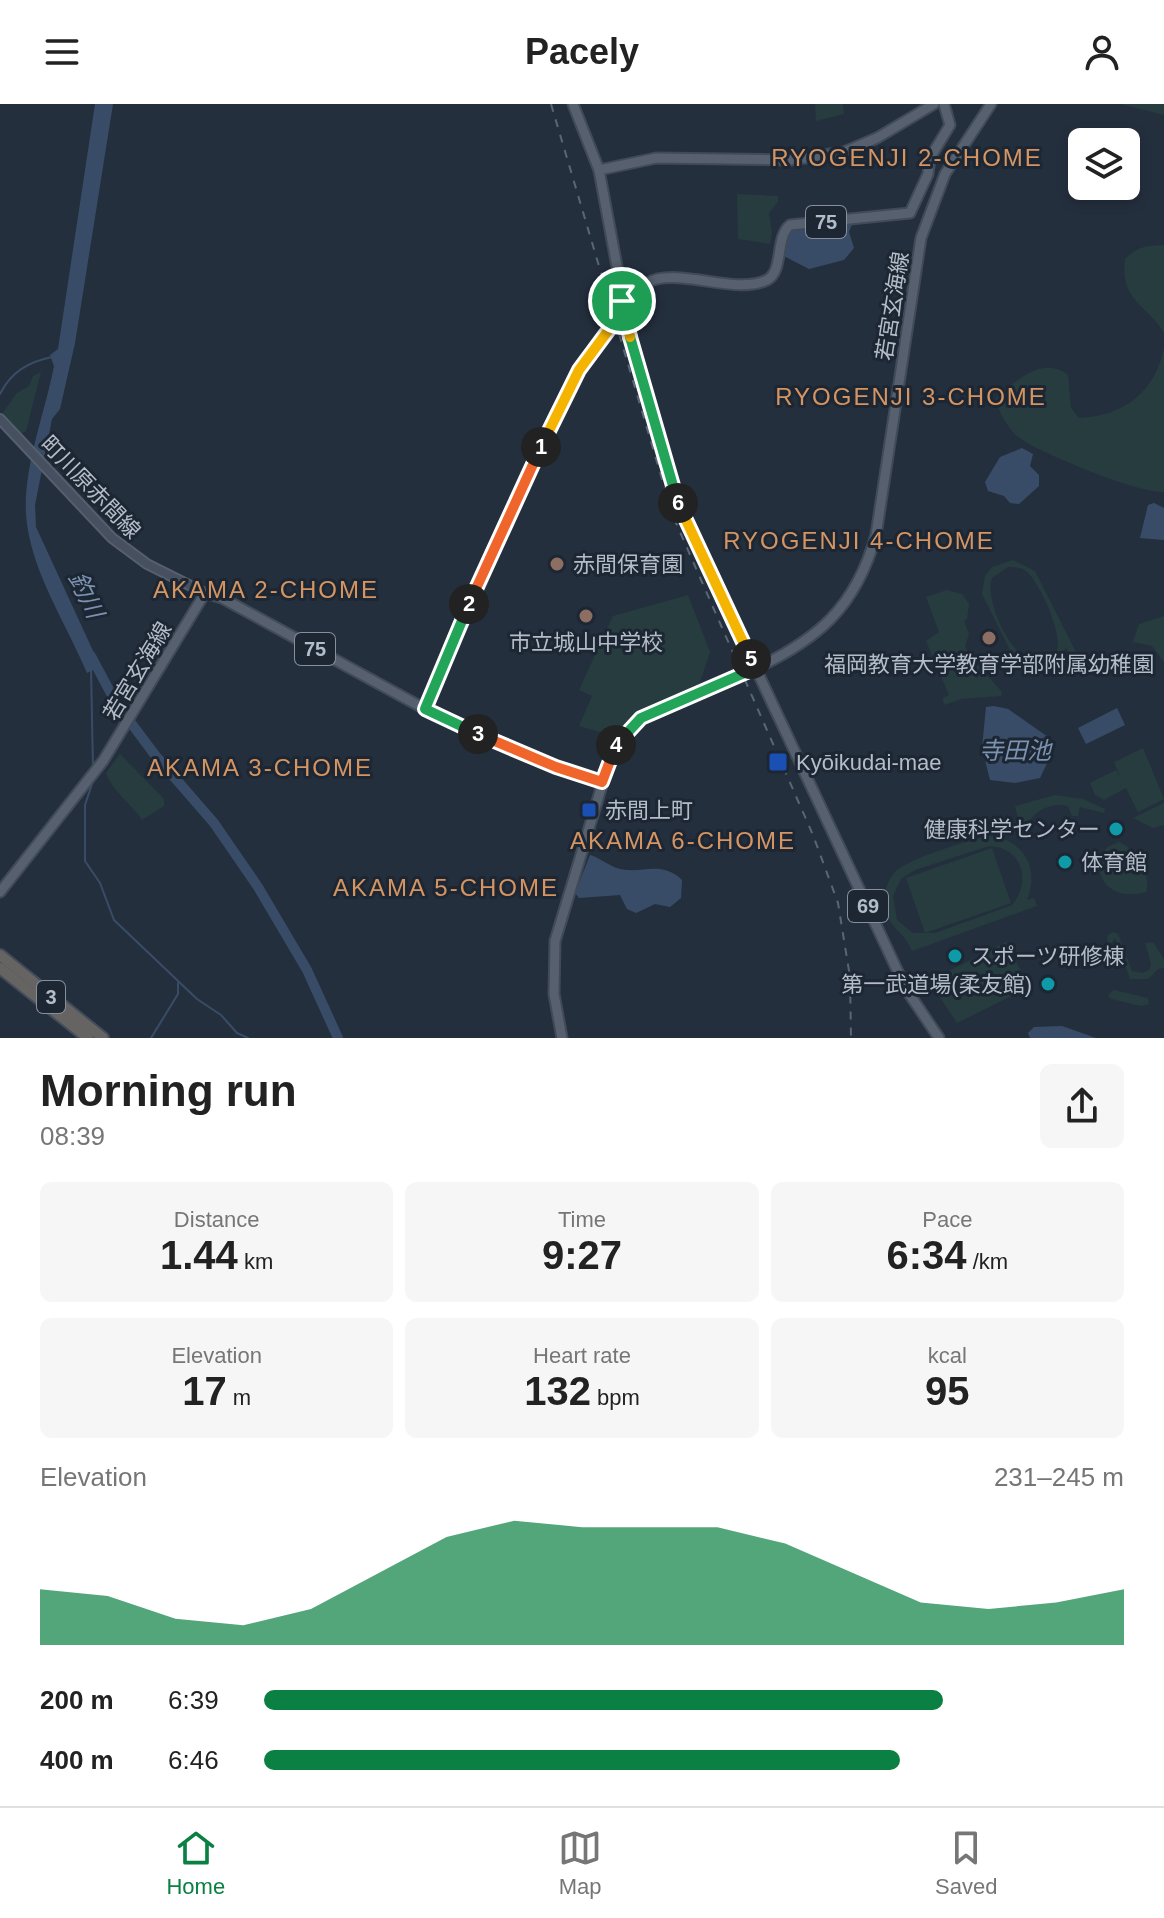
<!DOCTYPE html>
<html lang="en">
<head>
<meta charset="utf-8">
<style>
	body { margin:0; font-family:Helvetica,"Noto Sans JP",sans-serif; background:#f6f6f6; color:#222; height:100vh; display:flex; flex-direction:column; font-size:30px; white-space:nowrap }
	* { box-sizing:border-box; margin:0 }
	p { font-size:26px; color:#767676 }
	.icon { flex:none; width:44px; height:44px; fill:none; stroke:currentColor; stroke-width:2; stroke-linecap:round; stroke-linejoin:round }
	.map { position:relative; height:934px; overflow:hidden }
	.drawer { display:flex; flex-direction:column; background:#fff; flex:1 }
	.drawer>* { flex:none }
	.controls { position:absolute; left:1068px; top:24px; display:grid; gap:16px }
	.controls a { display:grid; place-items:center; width:72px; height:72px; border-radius:12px; background:#fff; box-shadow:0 4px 12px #0003; font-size:40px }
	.pin { position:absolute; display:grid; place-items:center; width:68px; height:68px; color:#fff; margin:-34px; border:4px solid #fff; border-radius:50%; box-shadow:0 2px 8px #0007 }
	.km { position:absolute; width:40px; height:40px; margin:-20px; border-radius:50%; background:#222; color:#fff; font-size:22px; line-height:40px; text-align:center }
	.round { display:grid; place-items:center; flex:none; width:84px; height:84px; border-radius:12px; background:#f6f6f6 }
	.overview { display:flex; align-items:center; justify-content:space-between; height:136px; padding:0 40px }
	h1 { font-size:44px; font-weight:800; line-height:60px }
	.stats { display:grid; grid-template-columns:repeat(3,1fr); gap:12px; height:136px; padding:8px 40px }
	.stats div { display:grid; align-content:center; border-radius:12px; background:#f6f6f6; text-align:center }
	.stats b { font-size:40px; font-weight:800 }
	.stats small { font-size:22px; font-weight:400 }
	.stats p { font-size:22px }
	.chart { height:224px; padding:16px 40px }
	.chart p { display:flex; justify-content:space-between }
	.chart svg { width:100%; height:144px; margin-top:8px; fill:#0b8043; opacity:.7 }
	ul { padding:0 40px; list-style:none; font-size:26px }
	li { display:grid; grid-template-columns:128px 96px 1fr; align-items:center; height:60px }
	li i { height:20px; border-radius:10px; background:#0b8043 }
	header { display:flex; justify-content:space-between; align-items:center; height:104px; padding:0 40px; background:#fff; font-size:36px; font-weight:800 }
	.menu { display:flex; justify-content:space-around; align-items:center; height:112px; border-top:2px solid #e0e0e0; background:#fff; font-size:22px; color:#767676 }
	.menu a { display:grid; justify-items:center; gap:4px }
	.menu .current { color:#0b8043 }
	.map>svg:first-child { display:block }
</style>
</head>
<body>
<header><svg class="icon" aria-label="menu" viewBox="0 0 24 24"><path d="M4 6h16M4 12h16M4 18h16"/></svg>Pacely<svg class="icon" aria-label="person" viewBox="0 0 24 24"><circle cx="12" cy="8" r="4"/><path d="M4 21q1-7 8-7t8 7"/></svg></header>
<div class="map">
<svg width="1164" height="934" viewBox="0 0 1164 934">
	<rect width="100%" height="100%" fill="#242f3e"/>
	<!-- green -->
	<g fill="#263c3f" fill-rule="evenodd">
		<polygon points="815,0 843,0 844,10 816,17"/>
		<polygon points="1121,0 1164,0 1164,11"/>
		<polygon points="737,90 778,92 778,98 769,109 772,128 770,140 738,135"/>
		<path d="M1164 141V229C1146 199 1120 198 1125 155 1138 142 1146 142 1164 141Z"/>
		<path d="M1164 244V388C1140 390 1036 348 1017 332 1008 324 997 306 996 294 1015 277 1043 251 1068 271L1071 304 1079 314C1124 312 1155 288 1164 244Z"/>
		<polygon points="41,268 26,327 21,330 2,310 17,289 29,282 33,272"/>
		<path d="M1013 456 1035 467 1082 560 1076 563 1066 543 1060 554 1047 564 1032 565 1015 556 982 490 985 472 992 463ZM1008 463C1015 463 1020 463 1026 467 1040 478 1063 531 1057 547 1024 590 982 497 992 474Z"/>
		<polygon points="947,486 962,490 969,500 967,515 964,517 969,530 965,542 969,551 964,564 978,561 1002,588 1001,592 961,595 944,601 943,594 949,591 926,537 939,528 926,493"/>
		<polygon points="688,491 710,548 699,581 646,604 610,631 579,622 592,592 579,586 613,512"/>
		<polygon points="1164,512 1164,558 1152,542 1133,538 1139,520"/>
		<polygon points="1143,644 1164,695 1138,708 1126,684 1104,696 1095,691 1090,679 1116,666 1120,672 1114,658"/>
		<path d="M120 650 164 695V702L142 716C131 699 112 687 106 669Z"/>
		<path d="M1055 691 1083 695 1105 705 1104 709 1080 703 1078 712H1072L1068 702C1054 698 1036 705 1029 718H1019L1015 702Z"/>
		<polygon points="1164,699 1164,721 1153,724 1133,714"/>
		<path d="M994 732C1026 739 1039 766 1027 796L1034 794 1037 802 912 847C906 829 887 823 884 802 883 790 887 776 896 767 908 755 976 733 994 732ZM989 742C1022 743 1032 777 1012 801L935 829H913L897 816 893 792 901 775 915 766Z"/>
		<path d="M1119 738C1134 743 1152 772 1146 788 1122 795 1098 786 1099 757L1107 743Z"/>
		<polygon points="992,744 1011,799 925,829 906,774"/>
		<polygon points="1113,828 1118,830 1132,867 1142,869 1149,866 1151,860 1145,839 1153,838 1164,855 1164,864 1158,865 1148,875 1130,875 1115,834 1111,840 1108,839 1107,832"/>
		<polygon points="1006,838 1029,883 957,919 929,877"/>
		<polygon points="1114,886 1148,894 1149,900 1141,902 1111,895 1108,891"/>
	</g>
	<!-- water -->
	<g fill="#394c67">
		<path d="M95 0H113L75 239 60 305 52 315 35 401 36 423 100 562 87 569C67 521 34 472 27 420 20 371 45 310 54 262L50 251 58 245Z"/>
		<polygon points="852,120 849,128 854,144 844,156 809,165 782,151 789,127"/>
		<polygon points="1022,344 1033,350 1030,362 1039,371 1039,382 1019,400 1010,399 1004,392 988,387 985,378 1000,353"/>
		<polygon points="1154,399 1164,404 1164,436 1140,434 1148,401"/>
		<polygon points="994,602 1008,605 1048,633 1051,651 1040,674 1015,679 990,676 982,644 986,603"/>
		<polygon points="1117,604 1125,621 1086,640 1078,624"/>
		<path d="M590 751C600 754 609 762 620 765 643 770 661 756 682 776L681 794 670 803 655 800 636 809 627 805 620 791 579 794 575 789Z"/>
		<polygon points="1062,922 1096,934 1030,934 1028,929 1034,923"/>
	</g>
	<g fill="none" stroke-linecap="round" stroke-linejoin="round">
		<!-- stream -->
		<g stroke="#394c67" stroke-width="2">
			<path d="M0 290C11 268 28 258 52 253"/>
			<polyline points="91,565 93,663"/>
			<polyline points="93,677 85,701 85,757 100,779 114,816 197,895 221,911 237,929 248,934"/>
			<polyline points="151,934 178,890 178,879"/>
		</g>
		<!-- river -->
		<polyline stroke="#394c67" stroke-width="10" points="91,552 116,599 155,651 214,719 258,783 307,866 338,934"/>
		<!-- secondary casing -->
		<g stroke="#565f6c" stroke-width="12">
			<g id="secondary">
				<polyline points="0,315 112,434 147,460 205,489"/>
				<polyline points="425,605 556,663 602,678"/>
			</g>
		</g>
		<!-- primary casing -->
		<g stroke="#414a57" stroke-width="13">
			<g id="primary">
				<polyline points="573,0 599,66 631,238 676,394 906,885 939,934"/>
				<polyline points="599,66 656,54 791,56 844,48 877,34 934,0"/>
				<path d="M620 216 616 200C620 198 624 199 628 197 639 191 643 178 657 175 691 168 737 190 767 176 784 167 775 133 790 121L910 109 928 70 930 54 950 21 944 0"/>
				<path d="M752 566C818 536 856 503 876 431L921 134 945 70 991 0"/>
				<polyline points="0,788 103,657 205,489 222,494 425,605 556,309 579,266 619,212"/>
				<polyline points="562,934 554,890 555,837 612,648 641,614 733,573"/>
			</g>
		</g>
		<!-- trunk casing -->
		<g stroke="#434c59" stroke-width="14">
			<g id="trunk">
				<polyline points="0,851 103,934"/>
				<polyline points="0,864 88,934"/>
			</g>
		</g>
		<!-- secondary -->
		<use href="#secondary" stroke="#465061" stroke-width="8"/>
		<!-- primary -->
		<use href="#primary" stroke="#56606e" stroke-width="9"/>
		<!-- trunk -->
		<use href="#trunk" stroke="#656462" stroke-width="10"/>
		<!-- rail -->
		<polyline stroke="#5a6575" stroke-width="2" stroke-dasharray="8 8" stroke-linecap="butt" points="551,0 673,412 813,731 838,799 850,873 851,934"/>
		<!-- primary-bridge casing -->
		<g stroke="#414a57" stroke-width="13" stroke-linecap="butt">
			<polyline id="primary-bridge" points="733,573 747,568"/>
		</g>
		<!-- primary-bridge -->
		<use href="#primary-bridge" stroke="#56606e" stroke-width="9"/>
	</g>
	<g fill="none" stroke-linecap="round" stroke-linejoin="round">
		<!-- split-1 casing -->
		<g stroke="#fff" stroke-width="16">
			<polyline id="split-1" points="541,343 579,266 619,212 616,200 622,197"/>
		</g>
		<!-- split-2 casing -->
		<g stroke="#fff" stroke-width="16">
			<polyline id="split-2" points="469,500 541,343"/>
		</g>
		<!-- split-3 casing -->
		<g stroke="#fff" stroke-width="16">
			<polyline id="split-3" points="469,500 425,605 478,630"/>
		</g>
		<!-- split-4 casing -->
		<g stroke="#fff" stroke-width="16">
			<polyline id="split-4" points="478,630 556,663 602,678 616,641"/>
		</g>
		<!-- split-5 casing -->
		<g stroke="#fff" stroke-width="16">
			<polyline id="split-5" points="616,641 641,614 756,564 751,555"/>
		</g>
		<!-- split-6 casing -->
		<g stroke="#fff" stroke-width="16">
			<polyline id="split-6" points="678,399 751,555"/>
		</g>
		<!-- split-7 casing -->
		<g stroke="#fff" stroke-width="16">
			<polyline id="split-7" points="630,233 678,399"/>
		</g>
		<!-- split-8 casing -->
		<g stroke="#fff" stroke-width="16">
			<polyline id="split-8" points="622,197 630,233"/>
		</g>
		<!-- split-1 -->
		<use href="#split-1" stroke="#f5b400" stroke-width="10"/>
		<!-- split-2 -->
		<use href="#split-2" stroke="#f0652b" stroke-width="10"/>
		<!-- split-3 -->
		<use href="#split-3" stroke="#22a559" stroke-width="10"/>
		<!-- split-4 -->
		<use href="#split-4" stroke="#f0652b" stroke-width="10"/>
		<!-- split-5 -->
		<use href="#split-5" stroke="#22a559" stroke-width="10"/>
		<!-- split-6 -->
		<use href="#split-6" stroke="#f5b400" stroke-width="10"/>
		<!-- split-7 -->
		<use href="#split-7" stroke="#22a559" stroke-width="10"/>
		<!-- split-8 -->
		<use href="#split-8" stroke="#f5b400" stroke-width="10"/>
	</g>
	<!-- markers -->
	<g fill="#8d6e63" stroke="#1d2633" stroke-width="3">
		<circle cx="557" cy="460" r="8"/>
		<circle cx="586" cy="512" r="8"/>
		<circle cx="989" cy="534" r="8"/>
	</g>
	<g fill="#1a4fb4" stroke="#1d2633" stroke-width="3">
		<rect x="768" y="648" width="20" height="20" rx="4"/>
		<rect x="581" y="698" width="16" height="16" rx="4"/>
	</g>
	<g fill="#0f9aa8" stroke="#1d2633" stroke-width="3">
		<circle cx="1116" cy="725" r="8"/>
		<circle cx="1065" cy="758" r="8"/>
		<circle cx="955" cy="852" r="8"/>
		<circle cx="1048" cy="880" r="8"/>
	</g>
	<g text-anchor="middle" stroke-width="6" stroke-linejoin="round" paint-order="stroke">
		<!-- shield labels -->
		<g fill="#1d2633" stroke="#878f9c" stroke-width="2">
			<rect x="806" y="102" width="40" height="32" rx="6"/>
			<rect x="295" y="529" width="40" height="32" rx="6"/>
			<rect x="848" y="786" width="40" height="32" rx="6"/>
			<rect x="37" y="877" width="28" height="32" rx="6"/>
		</g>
		<g font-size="20" font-weight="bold" fill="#b4bcc9">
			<text x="826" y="125">75</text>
			<text x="315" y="552">75</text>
			<text x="868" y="809">69</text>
			<text x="51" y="900">3</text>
		</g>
		<!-- street labels -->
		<g font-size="22" fill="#b4bcc9" stroke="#1d2633">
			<text transform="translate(892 202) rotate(-81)" y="8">若宮玄海線</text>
			<text transform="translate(91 383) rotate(46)" y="8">町川原赤間線</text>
			<text transform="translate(137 567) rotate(-59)" y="8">若宮玄海線</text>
		</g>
		<!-- poi labels -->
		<g font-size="22" fill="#b4bcc9" stroke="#1d2633" text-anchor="start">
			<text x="573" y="468">赤間保育園</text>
			<text x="586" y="546" text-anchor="middle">市立城山中学校</text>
			<text x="989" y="568" text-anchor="middle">福岡教育大学教育学部附属幼稚園</text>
			<text x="796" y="666">Kyōikudai-mae</text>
			<text x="605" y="714">赤間上町</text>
			<text x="1100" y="733" text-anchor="end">健康科学センター</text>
			<text x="1081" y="766">体育館</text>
			<text x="971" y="860">スポーツ研修棟</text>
			<text x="1032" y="888" text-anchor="end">第一武道場(柔友館)</text>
		</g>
		<!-- neighbourhood labels -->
		<g font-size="24" letter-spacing="2" fill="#d59563" stroke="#1d2633">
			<text x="907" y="62">RYOGENJI 2-CHOME</text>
			<text x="911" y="301">RYOGENJI 3-CHOME</text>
			<text x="859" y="445">RYOGENJI 4-CHOME</text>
			<text x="266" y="494">AKAMA 2-CHOME</text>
			<text x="260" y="672">AKAMA 3-CHOME</text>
			<text x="683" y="745">AKAMA 6-CHOME</text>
			<text x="446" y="792">AKAMA 5-CHOME</text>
		</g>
		<!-- water labels -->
		<g font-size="24" font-style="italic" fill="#7c92b1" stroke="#1d2633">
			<text transform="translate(86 491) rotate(64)" y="8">釣川</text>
			<text x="1015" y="655">寺田池</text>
		</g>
	</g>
</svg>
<div class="controls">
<a><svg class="icon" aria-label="layers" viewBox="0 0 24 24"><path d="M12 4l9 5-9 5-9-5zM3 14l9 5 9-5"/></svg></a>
</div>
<div class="pin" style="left:622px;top:197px;background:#1e9e55"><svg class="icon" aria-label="arrive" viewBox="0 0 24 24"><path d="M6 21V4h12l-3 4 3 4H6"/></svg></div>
<b class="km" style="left:541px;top:343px">1</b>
<b class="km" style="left:469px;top:500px">2</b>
<b class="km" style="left:478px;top:630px">3</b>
<b class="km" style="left:616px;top:641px">4</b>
<b class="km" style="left:751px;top:555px">5</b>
<b class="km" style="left:678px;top:399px">6</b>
</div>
<section class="drawer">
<div class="overview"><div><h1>Morning run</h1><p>08:39</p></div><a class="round"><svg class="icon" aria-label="share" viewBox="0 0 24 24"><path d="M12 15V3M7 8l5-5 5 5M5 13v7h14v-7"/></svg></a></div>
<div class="stats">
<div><p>Distance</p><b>1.44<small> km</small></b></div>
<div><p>Time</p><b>9:27</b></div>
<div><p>Pace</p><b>6:34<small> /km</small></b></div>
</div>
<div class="stats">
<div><p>Elevation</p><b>17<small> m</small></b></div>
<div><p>Heart rate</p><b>132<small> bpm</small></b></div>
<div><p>kcal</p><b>95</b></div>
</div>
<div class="chart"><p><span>Elevation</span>231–245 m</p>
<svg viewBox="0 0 160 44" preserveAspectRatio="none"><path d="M0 44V27L10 29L20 36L30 38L40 33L50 22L60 11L70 6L80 8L90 8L100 8L110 13L120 22L130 31L140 33L150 31L160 27V44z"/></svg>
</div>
<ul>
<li><b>200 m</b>6:39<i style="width:79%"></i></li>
<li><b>400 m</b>6:46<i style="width:74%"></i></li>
</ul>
</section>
<nav class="menu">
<a class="current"><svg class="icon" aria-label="home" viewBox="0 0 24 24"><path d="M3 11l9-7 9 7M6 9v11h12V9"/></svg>Home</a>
<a><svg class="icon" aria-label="map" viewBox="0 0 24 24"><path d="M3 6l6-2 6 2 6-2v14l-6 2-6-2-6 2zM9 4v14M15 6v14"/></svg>Map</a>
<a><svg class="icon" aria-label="saved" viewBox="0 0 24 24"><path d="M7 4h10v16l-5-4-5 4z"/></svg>Saved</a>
</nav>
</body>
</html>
